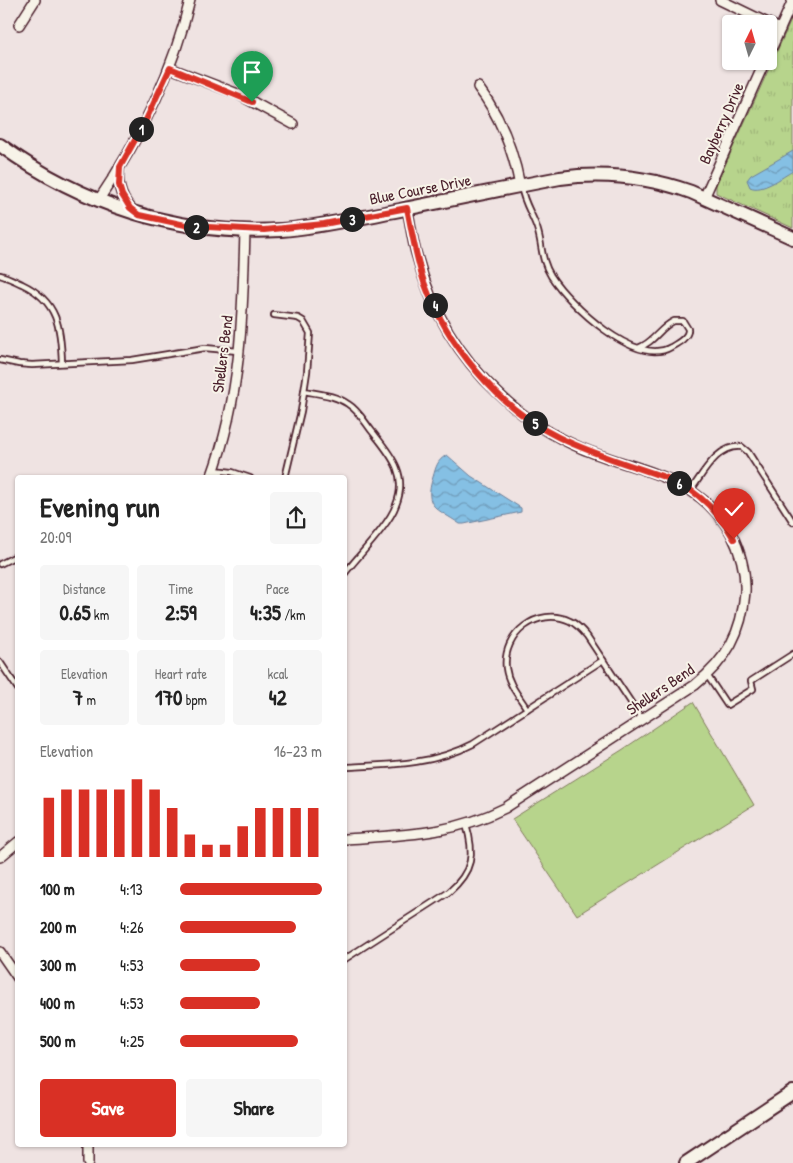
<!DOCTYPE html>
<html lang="en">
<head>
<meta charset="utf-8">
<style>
	body { margin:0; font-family:"Patrick Hand",sans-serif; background:#f6f6f6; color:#222; height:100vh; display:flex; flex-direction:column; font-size:19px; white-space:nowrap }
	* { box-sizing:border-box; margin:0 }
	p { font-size:16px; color:#767676 }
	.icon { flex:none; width:28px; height:28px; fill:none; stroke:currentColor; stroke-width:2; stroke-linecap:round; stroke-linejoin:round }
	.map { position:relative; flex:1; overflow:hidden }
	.panel { position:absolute; left:15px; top:475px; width:332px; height:672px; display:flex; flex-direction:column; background:#fff; border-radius:5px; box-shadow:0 1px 4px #0004 }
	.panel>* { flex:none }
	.needle { width:32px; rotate:5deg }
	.fabs { position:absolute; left:722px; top:15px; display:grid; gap:10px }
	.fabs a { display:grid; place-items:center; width:55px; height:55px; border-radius:5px; background:#fff; box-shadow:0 1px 4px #0004; font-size:25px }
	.pin { position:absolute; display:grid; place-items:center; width:42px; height:42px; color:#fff; margin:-51px -21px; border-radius:50% 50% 50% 0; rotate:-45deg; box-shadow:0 0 5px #0007 }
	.pin .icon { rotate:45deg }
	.km { position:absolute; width:25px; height:25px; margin:-12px; border-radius:50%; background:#222; color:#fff; font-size:14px; line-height:25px; text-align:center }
	.round { display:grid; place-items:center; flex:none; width:52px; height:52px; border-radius:5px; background:#f6f6f6 }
	.head { display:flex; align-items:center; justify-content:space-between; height:85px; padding:0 25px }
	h1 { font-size:28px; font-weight:700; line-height:38px }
	.metrics { display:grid; grid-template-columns:repeat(3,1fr); gap:8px; height:85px; padding:5px 25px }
	.metrics div { display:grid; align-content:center; border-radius:5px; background:#f6f6f6; text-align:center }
	.metrics b { font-size:21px; font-weight:700 }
	.metrics small { font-size:14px; font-weight:400 }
	.metrics p { font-size:14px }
	.chart { height:140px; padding:10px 25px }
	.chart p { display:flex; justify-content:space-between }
	.chart svg { width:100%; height:90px; margin-top:5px; stroke:#d93025; stroke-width:6 }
	.button { display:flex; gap:10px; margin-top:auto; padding:10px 25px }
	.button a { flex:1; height:58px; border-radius:5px; background:#d93025; color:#fff; font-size:20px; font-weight:700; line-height:58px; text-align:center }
	.button a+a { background:#f6f6f6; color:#222 }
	ul { padding:0 25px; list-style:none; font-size:16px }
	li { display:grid; grid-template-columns:80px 60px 1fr; align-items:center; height:38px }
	li i { height:12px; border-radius:6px; background:#d93025 }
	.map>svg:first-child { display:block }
</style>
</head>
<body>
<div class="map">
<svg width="793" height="1163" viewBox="0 0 793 1163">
	<defs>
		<pattern id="park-tufts" width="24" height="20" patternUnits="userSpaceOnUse" patternTransform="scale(1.25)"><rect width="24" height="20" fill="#b7d48c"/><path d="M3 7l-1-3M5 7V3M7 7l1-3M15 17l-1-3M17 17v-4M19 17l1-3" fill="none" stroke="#9fb679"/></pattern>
		<pattern id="water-waves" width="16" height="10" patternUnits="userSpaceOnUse" patternTransform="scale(1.25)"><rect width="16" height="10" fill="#85c0e4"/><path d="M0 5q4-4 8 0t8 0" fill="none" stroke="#6f9bb9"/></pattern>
	</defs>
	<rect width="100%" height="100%" fill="#efe3e2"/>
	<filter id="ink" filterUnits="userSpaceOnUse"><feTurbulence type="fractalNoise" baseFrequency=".02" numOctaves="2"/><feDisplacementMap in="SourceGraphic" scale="10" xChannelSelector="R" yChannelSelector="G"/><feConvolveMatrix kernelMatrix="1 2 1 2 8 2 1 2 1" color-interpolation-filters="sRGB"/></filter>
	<g filter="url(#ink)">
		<!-- grass -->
		<polygon fill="#b7d48c" stroke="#807a5c" points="693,702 754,805 577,915 512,819 622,750"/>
		<!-- park -->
		<polygon fill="url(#park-tufts)" stroke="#807a5c" points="793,16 793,228 716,193 716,185"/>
		<!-- water -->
		<g fill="url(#water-waves)" stroke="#6d809a">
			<path d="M793 151V171C782 177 762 193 750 187L747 180 751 175Z"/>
			<path d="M447 455 471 476 521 508V512L464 524H460C437 508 423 508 433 477 436 467 437 460 447 455Z"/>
		</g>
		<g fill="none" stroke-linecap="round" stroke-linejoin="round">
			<!-- lane casing -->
			<g stroke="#4a1f2b" stroke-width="8">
				<g id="lane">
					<path d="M521 186C524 204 532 213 537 228 543 246 540 258 551 276 569 304 636 368 671 347 678 343 689 337 688 329L683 321H674C659 328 655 342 638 348"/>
					<path d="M0 275C8 277 15 281 22 284 58 301 61 328 62 363"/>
					<polyline points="274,315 298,318 303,321 310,333 307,372 301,411 285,478"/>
					<polyline points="0,360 19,364 32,365 132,360 205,348 238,351"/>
					<path d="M304 391C319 394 335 395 348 404 358 410 364 421 371 430 389 453 409 473 396 505 389 525 359 555 345 573"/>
					<polyline points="214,470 232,472 250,478"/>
					<polyline points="215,471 224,478"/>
					<path d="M691 490C704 472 718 444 742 447L748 452 793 522"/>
					<polyline points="0,564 18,555"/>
					<polyline points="0,662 18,689"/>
					<polyline points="707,675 727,705 753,689 751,681 793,654"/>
					<path d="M527 709C519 696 508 684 506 668 502 634 538 606 570 621 577 624 582 630 587 636L642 719"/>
					<path d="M345 767C389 765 433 765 473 744L603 660"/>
					<path d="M345 959 449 892C473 871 475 854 466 824"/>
				</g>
			</g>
			<!-- street casing -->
			<g stroke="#4a1f2b" stroke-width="12">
				<g id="street">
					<polyline points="720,0 780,29"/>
					<polyline points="19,25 35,0"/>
					<polyline points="769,54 793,0"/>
					<polyline points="170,68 238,94 293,124"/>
					<path d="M478 87C501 117 513 149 520 186"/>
					<path d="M119 170C117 186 122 201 135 212"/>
					<polyline points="704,198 765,61"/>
					<path d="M98 201C140 139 173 73 190 0"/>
					<path d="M211 478C241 398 243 314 245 230"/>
					<path d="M345 839C403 835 452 835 505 808L695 685C727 659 742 633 745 592 746 572 740 551 731 533 697 474 638 472 581 448 551 435 523 417 499 394 459 357 431 309 417 256 412 241 411 224 407 208"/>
					<polyline points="0,857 18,842"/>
					<polyline points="0,952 18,978"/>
					<polyline points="88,1145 88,1163"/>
				</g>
			</g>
			<!-- secondary casing -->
			<g stroke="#4a1f2b" stroke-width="16">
				<g id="secondary">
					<path d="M0 145C82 205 179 236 281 230 321 227 361 217 400 210 454 199 507 188 560 178 606 172 648 177 691 192L793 238"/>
					<polyline points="686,1163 793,1092"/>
				</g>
			</g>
			<!-- lane -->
			<use href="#lane" stroke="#f7f3e8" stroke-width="4.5"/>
			<!-- street -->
			<use href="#street" stroke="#f7f3e8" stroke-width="9"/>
			<!-- secondary -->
			<use href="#secondary" stroke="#f7f3e8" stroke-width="12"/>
		</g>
	</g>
	<g fill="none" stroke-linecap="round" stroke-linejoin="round" filter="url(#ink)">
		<!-- route casing -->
		<g stroke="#fff" stroke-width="10">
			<path id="route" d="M252 102 170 68 145 122 120 167 119 185 122 195 130 208 139 215 190 226 264 230 324 224 407 208C412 233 416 258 424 282 446 343 498 408 558 437 596 456 638 467 678 482 703 496 720 514 734 539"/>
		</g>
		<!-- route -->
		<use href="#route" stroke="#d93025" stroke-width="6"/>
	</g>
	<g text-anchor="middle" stroke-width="4" stroke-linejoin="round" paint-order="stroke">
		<!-- street labels -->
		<g font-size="16" fill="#4a1f2b" stroke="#f7f3e8">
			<text transform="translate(721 123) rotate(-66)" y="6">Bayberry Drive</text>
			<text transform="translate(420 189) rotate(-11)" y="6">Blue Course Drive</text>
			<text transform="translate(222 354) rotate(-83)" y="6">Shellers Bend</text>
			<text transform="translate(660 689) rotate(-34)" y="6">Shellers Bend</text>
		</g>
	</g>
</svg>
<div class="fabs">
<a><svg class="needle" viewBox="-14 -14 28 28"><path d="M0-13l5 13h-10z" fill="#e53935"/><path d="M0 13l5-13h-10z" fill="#767676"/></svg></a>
</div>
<div class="pin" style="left:252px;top:102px;background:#1e9e55"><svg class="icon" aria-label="arrive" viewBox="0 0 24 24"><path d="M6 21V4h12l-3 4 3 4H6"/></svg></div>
<div class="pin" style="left:734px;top:539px;background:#d93025"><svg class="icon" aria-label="check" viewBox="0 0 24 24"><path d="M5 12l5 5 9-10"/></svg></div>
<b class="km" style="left:141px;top:129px">1</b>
<b class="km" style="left:196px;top:227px">2</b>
<b class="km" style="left:352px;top:219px">3</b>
<b class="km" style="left:435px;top:305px">4</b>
<b class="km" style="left:535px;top:423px">5</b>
<b class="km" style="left:679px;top:483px">6</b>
<section class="panel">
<div class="head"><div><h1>Evening run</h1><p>20:09</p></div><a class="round"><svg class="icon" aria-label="share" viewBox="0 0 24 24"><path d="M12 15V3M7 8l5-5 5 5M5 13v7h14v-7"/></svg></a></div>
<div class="metrics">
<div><p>Distance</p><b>0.65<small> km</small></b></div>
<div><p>Time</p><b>2:59</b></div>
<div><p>Pace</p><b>4:35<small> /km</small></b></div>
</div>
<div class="metrics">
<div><p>Elevation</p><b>7<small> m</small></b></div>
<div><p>Heart rate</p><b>170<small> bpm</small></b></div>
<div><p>kcal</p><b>42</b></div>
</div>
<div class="chart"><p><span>Elevation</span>16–23 m</p>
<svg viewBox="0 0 160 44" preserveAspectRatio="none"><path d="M5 44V15M15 44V11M25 44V11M35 44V11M45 44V11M55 44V6M65 44V11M75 44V20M85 44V33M95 44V38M105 44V38M115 44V29M125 44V20M135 44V20M145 44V20M155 44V20"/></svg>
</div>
<ul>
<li><b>100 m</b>4:13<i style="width:100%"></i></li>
<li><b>200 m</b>4:26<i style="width:82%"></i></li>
<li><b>300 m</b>4:53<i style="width:56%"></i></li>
<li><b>400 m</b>4:53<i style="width:56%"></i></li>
<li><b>500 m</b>4:25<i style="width:83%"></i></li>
</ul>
<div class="button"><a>Save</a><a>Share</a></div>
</section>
</div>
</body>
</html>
